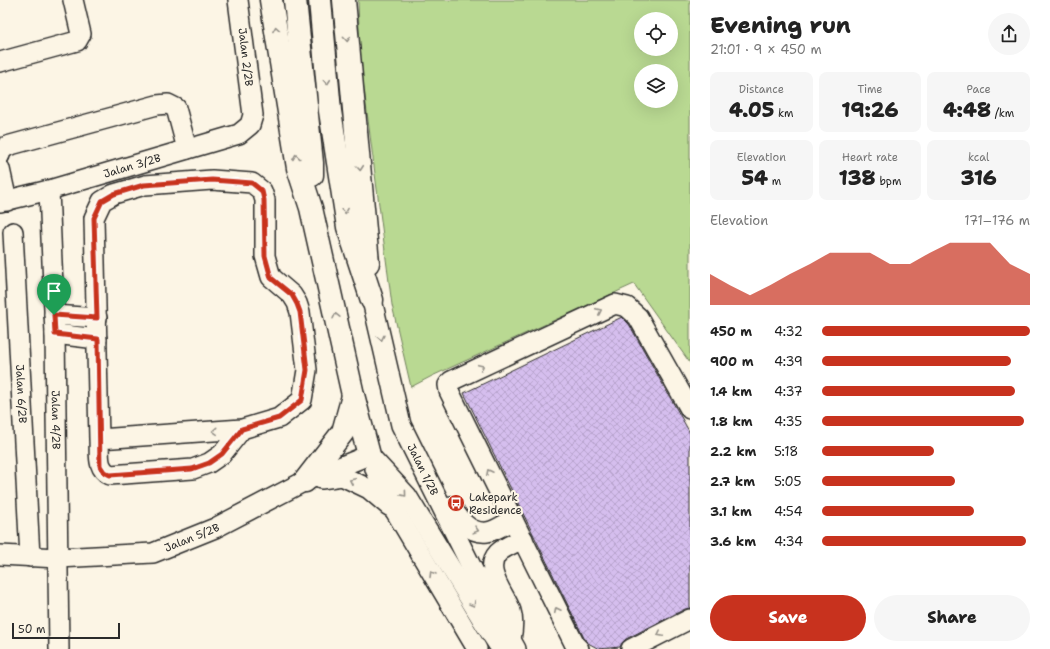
<!DOCTYPE html>
<html lang="en">
<head>
<meta charset="utf-8">
<style>
	body { margin:0; font-family:"Shantell Sans",sans-serif; background:#f6f6f6; color:#222; height:100vh; display:flex; flex-direction:column; font-size:15px; white-space:nowrap }
	* { box-sizing:border-box; margin:0 }
	p { font-size:13px; color:#767676 }
	.icon { flex:none; width:22px; height:22px; fill:none; stroke:currentColor; stroke-width:2; stroke-linecap:round; stroke-linejoin:round }
	.map { position:relative; flex:1; overflow:hidden }
	.side { display:flex; flex-direction:column; background:#fff; width:360px }
	.side>* { flex:none }
	.tools { position:absolute; left:634px; top:12px; display:grid; gap:8px }
	.tools a { display:grid; place-items:center; width:44px; height:44px; border-radius:50%; background:#fff; box-shadow:0 4px 16px #0002; font-size:20px }
	.scale { position:absolute; left:12px; bottom:10px; width:108px; box-sizing:border-box; padding-left:4px; border:2px solid #2b2b2b; border-top:0; font-size:11px; line-height:14px; white-space:nowrap; color:#2b2b2b; -webkit-text-stroke:3px #fcf5e5; paint-order:stroke }
	.pin { position:absolute; display:grid; place-items:center; width:34px; height:34px; color:#fff; margin:-41px -17px; border-radius:50% 50% 50% 0; rotate:-45deg; box-shadow:0 0 4px #0007 }
	.pin .icon { rotate:45deg }
	.round { display:grid; place-items:center; flex:none; width:42px; height:42px; border-radius:21px; background:#f6f6f6 }
	.headline { display:flex; align-items:center; justify-content:space-between; height:68px; padding:0 20px }
	h1 { font-size:22px; font-weight:800; line-height:30px }
	.metrics { display:grid; grid-template-columns:repeat(3,1fr); gap:6px; height:68px; padding:4px 20px }
	.metrics div { display:grid; align-content:center; border-radius:8px; background:#f6f6f6; text-align:center }
	.metrics b { font-size:20px; font-weight:800 }
	.metrics small { font-size:11px; font-weight:400 }
	.metrics p { font-size:11px }
	.chart { height:112px; padding:8px 20px }
	.chart p { display:flex; justify-content:space-between }
	.chart svg { width:100%; height:72px; margin-top:4px; fill:#c8321e; opacity:.7 }
	.button { display:flex; gap:8px; margin-top:auto; padding:8px 20px }
	.button a { flex:1; height:46px; border-radius:24px; background:#c8321e; color:#fff; font-size:16px; font-weight:800; line-height:46px; text-align:center }
	.button a+a { background:#f6f6f6; color:#222 }
	ul { padding:0 20px; list-style:none; font-size:13px }
	li { display:grid; grid-template-columns:64px 48px 1fr; align-items:center; height:30px }
	li i { height:10px; border-radius:5px; background:#c8321e }
	main { display:flex; flex:1; min-height:0 }
	.map>svg:first-child { display:block }
</style>
</head>
<body>
<main>
<div class="map">
<svg width="690" height="649" viewBox="0 0 690 649">
	<defs>
		<pattern id="building-cross-hatch" width="8" height="8" patternUnits="userSpaceOnUse"><rect width="8" height="8" fill="#d5beee"/><path d="M0 0l8 8M0 8l8-8" fill="none" stroke="#b7a3cc"/></pattern>
	</defs>
	<rect width="100%" height="100%" fill="#fcf5e5"/>
	<filter id="ink" filterUnits="userSpaceOnUse"><feTurbulence type="fractalNoise" baseFrequency=".025" numOctaves="2"/><feDisplacementMap in="SourceGraphic" scale="8" xChannelSelector="R" yChannelSelector="G"/><feConvolveMatrix kernelMatrix="1 2 1 2 8 2 1 2 1" color-interpolation-filters="sRGB"/></filter>
	<g filter="url(#ink)">
		<!-- green -->
		<path fill="#b9d992" stroke="#72825e" fill-rule="evenodd" d="M358 0H690V363L634 284 432 376 411 387 392 305 360 58ZM641 19H671V49H641ZM641 71H671V101H641Z"/>
		<!-- building -->
		<polygon fill="url(#building-cross-hatch)" stroke="#2b2b2b" points="622,317 629,324 690,433 690,608 685,609 626,639 622,643 620,647 599,649 588,643 584,638 464,393"/>
		<g fill="none" stroke-linecap="round" stroke-linejoin="round">
			<!-- minor casing -->
			<g stroke="#2b2b2b" stroke-width="22">
				<g id="minor">
					<polyline points="0,62 77,41 81,34 73,0"/>
					<polyline points="0,155 1,151 7,146 157,105 168,104 176,108 187,149"/>
					<polyline points="0,169 7,201"/>
					<path id="s1" d="M49 190 55 334 59 649"/>
					<path id="s2" d="M0 202 49 190 239 134 250 125 253 115 238 0"/>
					<path id="s3" d="M13 232 30 557"/>
					<path id="s4" d="M372 300 401 425 483 590 516 649"/>
					<polyline points="54,315 97,318"/>
					<polyline points="55,334 97,339"/>
					<path d="M99 439 242 429 279 418 302 400 307 370 300 312 297 303 292 295 271 277 265 256V200L262 191 252 183 212 180 145 185 114 194 102 201 94 218 99 439C100 454 96 468 110 475L193 469 209 463 222 454 242 429"/>
					<polyline points="369,455 407,496 488,629 501,649"/>
					<polyline points="375,469 395,511 477,649"/>
					<polyline points="321,479 342,476 369,489 389,506"/>
					<path d="M451 506C459 519 469 534 487 532 496 531 506 523 513 520"/>
					<path id="s5" d="M0 555 58 558 153 553 215 528 305 481 369 455"/>
					<path d="M511 639C513 629 514 620 511 611 506 595 482 570 498 553 504 547 515 543 523 539"/>
					<polyline points="579,649 575,645 449,391 448,385 451,381 615,304 627,307 638,317 690,409"/>
					<polyline points="631,649 690,619"/>
				</g>
			</g>
			<!-- highway casing -->
			<g stroke="#2b2b2b" stroke-width="25">
				<g id="highway">
					<polyline points="271,0 298,168 311,208 353,395 369,455"/>
					<polyline points="295,0 312,163 312,175"/>
					<polyline points="320,0 330,111 348,227 372,300"/>
					<polyline points="344,0 368,263"/>
					<polyline points="305,481 343,432 353,396"/>
				</g>
			</g>
			<!-- minor -->
			<use href="#minor" stroke="#fcf5e5" stroke-width="19"/>
			<!-- highway -->
			<use href="#highway" stroke="#fcf5e5" stroke-width="22"/>
		</g>
		<!-- one-way arrows -->
		<defs><path id="oneway-chevron" d="M-2-3.5L2.5 0L-2 3.5" fill="none" stroke-width="1.6" stroke-linecap="round" stroke-linejoin="round"/></defs>
		<g stroke="#949088">
			<use href="#oneway-chevron" transform="translate(276 29) rotate(-99)"/>
			<use href="#oneway-chevron" transform="translate(347 39) rotate(85)"/>
			<use href="#oneway-chevron" transform="translate(327 82) rotate(85)"/>
			<use href="#oneway-chevron" transform="translate(296 157) rotate(-99)"/>
			<use href="#oneway-chevron" transform="translate(360 168) rotate(85)"/>
			<use href="#oneway-chevron" transform="translate(345 211) rotate(81)"/>
			<use href="#oneway-chevron" transform="translate(599 311) rotate(-25)"/>
			<use href="#oneway-chevron" transform="translate(336 316) rotate(-103)"/>
			<use href="#oneway-chevron" transform="translate(381 338) rotate(77)"/>
			<use href="#oneway-chevron" transform="translate(481 367) rotate(-25)"/>
			<use href="#oneway-chevron" transform="translate(215 431) rotate(176)"/>
			<use href="#oneway-chevron" transform="translate(489 472) rotate(-117)"/>
			<use href="#oneway-chevron" transform="translate(352 481) rotate(-155)"/>
			<use href="#oneway-chevron" transform="translate(404 494) rotate(50)"/>
			<use href="#oneway-chevron" transform="translate(476 530) rotate(15)"/>
			<use href="#oneway-chevron" transform="translate(432 574) rotate(-121)"/>
			<use href="#oneway-chevron" transform="translate(473 604) rotate(59)"/>
			<use href="#oneway-chevron" transform="translate(557 610) rotate(-116)"/>
			<use href="#oneway-chevron" transform="translate(660 634) rotate(153)"/>
		</g>
	</g>
	<g fill="none" stroke-linecap="round" stroke-linejoin="round" filter="url(#ink)">
		<!-- route casing -->
		<g stroke="#fff" stroke-width="8">
			<polygon id="route" points="212,180 252,183 262,191 264,200 265,256 271,278 292,295 297,304 300,312 307,370 302,400 279,418 242,429 222,454 209,463 192,469 110,475 104,472 100,466 98,339 55,334 54,315 97,318 94,218 102,201 114,194 144,185"/>
		</g>
		<!-- route -->
		<use href="#route" stroke="#c8321e" stroke-width="5"/>
	</g>
	<!-- icons -->
	<defs>
		<g id="bus-disc" transform="scale(0.9)"><circle r="9.5" fill="#c8321e" stroke="#fcf5e5"/><path d="M-5-6H5V4H4V6H2V4H-2V6H-4V4H-5ZM-3.5-4V0h7V-4ZM-3.5 1.2v1.5H-2V1.2ZM2 1.2v1.5H3.5V1.2Z" fill="#fff"/></g>
	</defs>
	<g fill-rule="evenodd">
		<use href="#bus-disc" x="456" y="503"/>
	</g>
	<g text-anchor="middle" stroke-width="4" stroke-linejoin="round" paint-order="stroke">
		<!-- street labels -->
		<g font-size="11" fill="#2b2b2b" stroke="#fcf5e5">
			<text transform="translate(246 57) rotate(83)" y="4">Jalan 2/2B</text>
			<text dy="4" stroke="none"><textPath href="#s2" startOffset="137">Jalan 3/2B</textPath></text>
			<text dy="4" stroke="none"><textPath href="#s3" startOffset="162">Jalan 6/2B</textPath></text>
			<text dy="4" stroke="none"><textPath href="#s1" startOffset="230">Jalan 4/2B</textPath></text>
			<text dy="4" stroke="none"><textPath href="#s4" startOffset="178">Jalan 1/2B</textPath></text>
			<text dy="4" stroke="none"><textPath href="#s5" startOffset="195">Jalan 5/2B</textPath></text>
		</g>
		<!-- poi labels -->
		<g font-size="11" fill="#2b2b2b" stroke="#fcf5e5" text-anchor="start">
			<text x="469" y="501">Lakepark<tspan x="469" dy="13">Residence</tspan></text>
		</g>
	</g>
</svg>
<div class="tools">
<a><svg class="icon" aria-label="locate" viewBox="0 0 24 24"><circle cx="12" cy="12" r="6"/><path d="M12 2v4M12 18v4M2 12h4M18 12h4"/></svg></a>
<a><svg class="icon" aria-label="layers" viewBox="0 0 24 24"><path d="M12 4l9 5-9 5-9-5zM3 14l9 5 9-5"/></svg></a>
</div>
<div class="scale">50 m</div>
<div class="pin" style="left:54px;top:315px;background:#1e9e55"><svg class="icon" aria-label="arrive" viewBox="0 0 24 24"><path d="M6 21V4h12l-3 4 3 4H6"/></svg></div>
</div>
<section class="side">
<div class="headline"><div><h1>Evening run</h1><p>21:01 · 9 × 450 m</p></div><a class="round"><svg class="icon" aria-label="share" viewBox="0 0 24 24"><path d="M12 15V3M7 8l5-5 5 5M5 13v7h14v-7"/></svg></a></div>
<div class="metrics">
<div><p>Distance</p><b>4.05<small> km</small></b></div>
<div><p>Time</p><b>19:26</b></div>
<div><p>Pace</p><b>4:48<small> /km</small></b></div>
</div>
<div class="metrics">
<div><p>Elevation</p><b>54<small> m</small></b></div>
<div><p>Heart rate</p><b>138<small> bpm</small></b></div>
<div><p>kcal</p><b>316</b></div>
</div>
<div class="chart"><p><span>Elevation</span>171–176 m</p>
<svg viewBox="0 0 160 44" preserveAspectRatio="none"><path d="M0 44V25L10 32L20 38L30 32L40 25L50 19L60 12L70 12L80 12L90 19L100 19L110 12L120 6L130 6L140 6L150 19L160 25V44z"/></svg>
</div>
<ul>
<li><b>450 m</b>4:32<i style="width:100%"></i></li>
<li><b>900 m</b>4:39<i style="width:91%"></i></li>
<li><b>1.4 km</b>4:37<i style="width:93%"></i></li>
<li><b>1.8 km</b>4:35<i style="width:97%"></i></li>
<li><b>2.2 km</b>5:18<i style="width:54%"></i></li>
<li><b>2.7 km</b>5:05<i style="width:64%"></i></li>
<li><b>3.1 km</b>4:54<i style="width:73%"></i></li>
<li><b>3.6 km</b>4:34<i style="width:98%"></i></li>
</ul>
<div class="button"><a>Save</a><a>Share</a></div>
</section>
</main>
</body>
</html>
